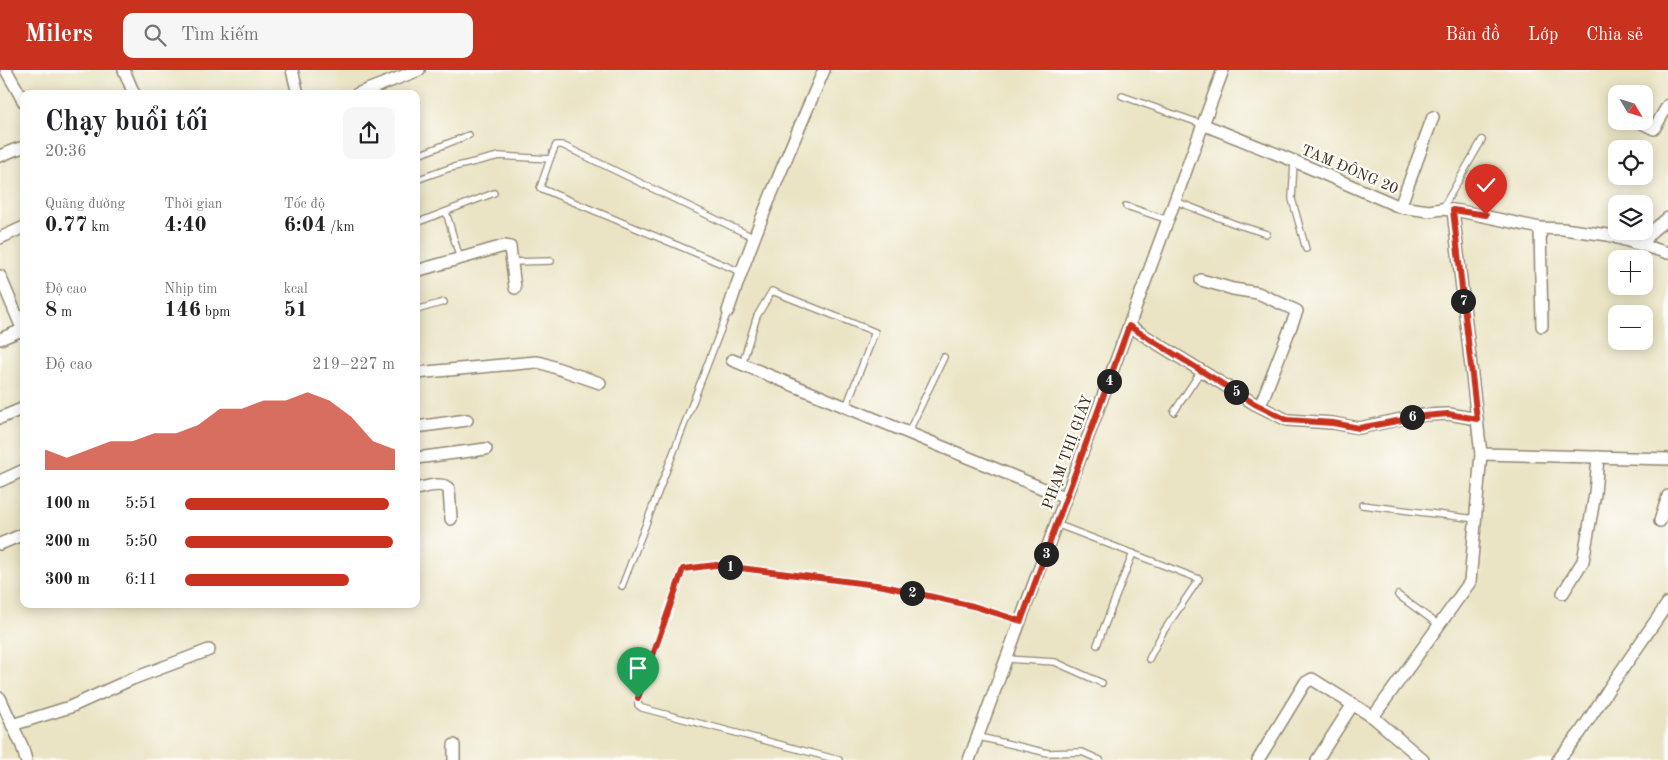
<!DOCTYPE html>
<html lang="vi">
<head>
<meta charset="utf-8">
<style>
	body { margin:0; font-family:"Old Standard TT",serif; background:#f6f6f6; color:#202124; height:100vh; display:flex; flex-direction:column; font-size:19px; white-space:nowrap }
	* { box-sizing:border-box; margin:0 }
	p { font-size:16px; color:#757577 }
	.icon { flex:none; width:28px; height:28px; fill:none; stroke:currentColor; stroke-width:2; stroke-linecap:round; stroke-linejoin:round }
	.map { position:relative; flex:1; overflow:hidden }
	.details { position:absolute; left:20px; top:20px; width:400px; height:518px; display:flex; flex-direction:column; background:#fff; border-radius:10px; box-shadow:0 2px 12px #0003 }
	.details>* { flex:none }
	.needle { width:32px; rotate:128deg }
	.buttons { position:absolute; left:1608px; top:15px; display:grid; gap:10px }
	.buttons a { display:grid; place-items:center; width:45px; height:45px; border-radius:10px; background:#fff; box-shadow:0 2px 12px #0003; font-size:25px }
	.pin { position:absolute; display:grid; place-items:center; width:42px; height:42px; color:#fff; margin:-51px -21px; border-radius:50% 50% 50% 0; rotate:-45deg; box-shadow:0 0 5px #0007 }
	.pin .icon { rotate:45deg }
	.km { position:absolute; width:25px; height:25px; margin:-12px; border-radius:50%; background:#222; color:#fff; font-size:14px; line-height:25px; text-align:center }
	.round { display:grid; place-items:center; flex:none; width:52px; height:52px; border-radius:10px; background:#f6f6f6 }
	.headline { display:flex; align-items:center; justify-content:space-between; height:85px; padding:0 25px }
	h1 { font-size:28px; font-weight:600; line-height:38px }
	.stats { display:grid; grid-template-columns:repeat(3,1fr); gap:8px; height:85px; padding:5px 25px }
	.stats div { display:grid; align-content:center }
	.stats b { font-size:21px; font-weight:600 }
	.stats small { font-size:14px; font-weight:400 }
	.stats p { font-size:14px }
	.chart { height:140px; padding:10px 25px }
	.chart p { display:flex; justify-content:space-between }
	.chart svg { width:100%; height:90px; margin-top:5px; fill:#c8321e; opacity:.7 }
	ul { padding:0 25px; list-style:none; font-size:16px }
	li { display:grid; grid-template-columns:80px 60px 1fr; align-items:center; height:38px }
	li i { height:12px; border-radius:6px; background:#c8321e }
	header { display:flex; align-items:center; gap:30px; box-sizing:border-box; height:70px; padding:0 25px; background:#c8321e; color:#fff }
	header strong { font-size:24px }
	nav { display:flex; gap:28px; margin-inline-start:auto; font-size:18px }
	.search { width:350px; height:45px; background:#f6f6f6; display:flex; align-items:center; gap:12px; box-sizing:border-box; padding:0 18px; border-radius:10px; color:#757577; font-size:19px }
	.map>svg:first-child { display:block }
</style>
</head>
<body>
<header>
<strong>Milers</strong>
<div class="search"><svg class="icon" aria-label="search" viewBox="0 0 24 24"><circle cx="10" cy="10" r="6"/><path d="M15 15l6 6"/></svg>Tìm kiếm</div>
<nav><a>Bản đồ</a><a>Lớp</a><a>Chia sẻ</a></nav>
</header>
<div class="map">
<svg width="1668" height="690" viewBox="0 0 1668 690">
	<rect width="100%" height="100%" fill="#fdfcf7"/>
	<filter id="ink" filterUnits="userSpaceOnUse"><feTurbulence type="fractalNoise" baseFrequency=".02" numOctaves="2"/><feDisplacementMap in="SourceGraphic" scale="10" xChannelSelector="R" yChannelSelector="G"/><feConvolveMatrix kernelMatrix="1 2 1 2 8 2 1 2 1" color-interpolation-filters="sRGB"/></filter>
	<filter id="wash" filterUnits="userSpaceOnUse"><feTurbulence type="fractalNoise" baseFrequency=".0096" numOctaves="4" result="noise"/><feDisplacementMap in="SourceGraphic" scale="20" xChannelSelector="R" yChannelSelector="G"/><feGaussianBlur stdDeviation="1.12" result="paint"/><feColorMatrix in="noise" values="0 0 0 0 0 0 0 0 0 0 0 0 0 0 0 0 0 1.4 0 .05"/><feComposite in="paint" operator="in"/></filter>
	<g filter="url(#wash)">
		<rect width="100%" height="100%" fill="#eae4c5"/>
	</g>
	<g filter="url(#ink)">
		<g fill="none" stroke-linecap="round" stroke-linejoin="round">
			<!-- service casing -->
			<g stroke="#928772" stroke-width="8">
				<g id="service">
					<polyline points="1122,26 1202,54"/>
					<polyline points="416,86 469,65"/>
					<polyline points="550,89 540,118 741,202"/>
					<polyline points="1294,91 1292,129 1306,179"/>
					<polyline points="416,110 450,98 499,86 550,89 556,75 562,75 755,168"/>
					<polyline points="1175,131 1235,154 1267,164"/>
					<polyline points="1126,136 1168,150"/>
					<polyline points="1442,139 1482,70"/>
					<polyline points="446,142 460,189"/>
					<polyline points="416,153 494,123"/>
					<polyline points="512,192 551,191"/>
					<polyline points="416,240 444,232"/>
					<polyline points="742,294 757,246 772,221 875,262 846,337"/>
					<polyline points="1174,342 1201,301"/>
					<polyline points="908,363 944,287"/>
					<polyline points="1362,435 1476,449"/>
					<polyline points="1056,454 1199,509 1163,562 1149,589"/>
					<polyline points="622,516 728,241"/>
					<polyline points="1398,525 1439,555"/>
					<polyline points="1097,575 1133,483"/>
					<polyline points="1007,589 1055,592 1102,613"/>
					<polyline points="979,667 1048,683 1082,682 1100,690"/>
					<polyline points="839,690 642,638 638,635 638,628 683,499 716,495 884,516 973,536 1021,551"/>
				</g>
			</g>
			<!-- minor casing -->
			<g stroke="#928772" stroke-width="14">
				<g id="minor">
					<polyline points="6,0 24,32"/>
					<polyline points="124,0 134,24"/>
					<polyline points="292,0 298,24"/>
					<polyline points="357,24 419,0"/>
					<polyline points="1642,53 1654,59 1668,35"/>
					<polyline points="1202,54 1294,91 1400,137 1429,141 1442,139 1460,141 1540,158 1563,159 1608,165 1668,183"/>
					<polyline points="0,86 14,80 24,77"/>
					<polyline points="1400,137 1433,47"/>
					<polyline points="1540,158 1542,256"/>
					<polyline points="0,168 24,157"/>
					<polyline points="1642,175 1652,161 1668,148"/>
					<polyline points="416,201 504,176 510,177 515,218"/>
					<polyline points="0,206 24,263"/>
					<polyline points="1201,210 1233,219 1258,223 1297,241 1260,336"/>
					<path d="M728 241C755 159 790 79 824 0"/>
					<polyline points="1129,256 1255,334 1287,350 1333,353 1359,358 1406,348 1424,345 1449,344 1477,349"/>
					<polyline points="0,269 22,260"/>
					<polyline points="732,290 1066,428"/>
					<polyline points="416,303 536,292 542,293 600,313"/>
					<polyline points="0,348 24,338"/>
					<polyline points="416,357 467,350"/>
					<polyline points="1481,384 1668,389"/>
					<polyline points="416,388 486,379"/>
					<polyline points="0,411 24,400"/>
					<path d="M416 419C426 417 442 411 449 419L451 449"/>
					<polyline points="1660,451 1668,426"/>
					<polyline points="0,474 24,464"/>
					<polyline points="1563,523 1583,491 1595,424 1598,387"/>
					<polyline points="0,628 22,676 26,690"/>
					<polyline points="1373,647 1470,512 1481,384 1453,140"/>
					<polyline points="12,655 70,637 132,609 209,580"/>
					<polyline points="454,690 454,675"/>
					<polyline points="969,690 1223,0"/>
					<polyline points="1258,690 1305,613 1312,609 1373,647 1423,690"/>
					<polyline points="1317,690 1353,634"/>
					<polyline points="1558,690 1580,663 1610,617 1668,533"/>
				</g>
			</g>
			<!-- service -->
			<use href="#service" stroke="#fff" stroke-width="5.5"/>
			<!-- minor -->
			<use href="#minor" stroke="#fff" stroke-width="11"/>
		</g>
	</g>
	<g fill="none" stroke-linecap="round" stroke-linejoin="round" filter="url(#ink)">
		<!-- route casing -->
		<g stroke="#fff" stroke-width="10">
			<polyline id="route" points="638,628 683,499 716,495 884,516 973,536 1021,551 1129,256 1255,334 1287,350 1333,353 1359,358 1424,346 1448,344 1477,349 1453,140 1486,145"/>
		</g>
		<!-- route -->
		<use href="#route" stroke="#c8321e" stroke-width="6"/>
	</g>
	<g text-anchor="middle" stroke-width="4.5" stroke-linejoin="round" paint-order="stroke">
		<!-- street labels -->
		<g font-size="15" fill="#3b2a1e" stroke="#fdfcf7">
			<text transform="translate(1350 99) rotate(23)" y="5">TAM ĐÔNG 20</text>
			<text transform="translate(1067 382) rotate(-70)" y="5">PHẠM THỊ GIÂY</text>
		</g>
	</g>
</svg>
<div class="buttons">
<a><svg class="needle" viewBox="-14 -14 28 28"><path d="M0-13l5 13h-10z" fill="#e53935"/><path d="M0 13l5-13h-10z" fill="#757577"/></svg></a>
<a><svg class="icon" aria-label="locate" viewBox="0 0 24 24"><circle cx="12" cy="12" r="6"/><path d="M12 2v4M12 18v4M2 12h4M18 12h4"/></svg></a>
<a><svg class="icon" aria-label="layers" viewBox="0 0 24 24"><path d="M12 4l9 5-9 5-9-5zM3 14l9 5 9-5"/></svg></a>
<a>+</a>
<a>−</a>
</div>
<div class="pin" style="left:638px;top:628px;background:#1e9e55"><svg class="icon" aria-label="arrive" viewBox="0 0 24 24"><path d="M6 21V4h12l-3 4 3 4H6"/></svg></div>
<div class="pin" style="left:1486px;top:145px;background:#d93025"><svg class="icon" aria-label="check" viewBox="0 0 24 24"><path d="M5 12l5 5 9-10"/></svg></div>
<b class="km" style="left:730px;top:497px">1</b>
<b class="km" style="left:912px;top:523px">2</b>
<b class="km" style="left:1046px;top:484px">3</b>
<b class="km" style="left:1109px;top:311px">4</b>
<b class="km" style="left:1236px;top:322px">5</b>
<b class="km" style="left:1412px;top:347px">6</b>
<b class="km" style="left:1463px;top:231px">7</b>
<section class="details">
<div class="headline"><div><h1>Chạy buổi tối</h1><p>20:36</p></div><a class="round"><svg class="icon" aria-label="share" viewBox="0 0 24 24"><path d="M12 15V3M7 8l5-5 5 5M5 13v7h14v-7"/></svg></a></div>
<div class="stats">
<div><p>Quãng đường</p><b>0.77<small> km</small></b></div>
<div><p>Thời gian</p><b>4:40</b></div>
<div><p>Tốc độ</p><b>6:04<small> /km</small></b></div>
</div>
<div class="stats">
<div><p>Độ cao</p><b>8<small> m</small></b></div>
<div><p>Nhịp tim</p><b>146<small> bpm</small></b></div>
<div><p>kcal</p><b>51</b></div>
</div>
<div class="chart"><p><span>Độ cao</span>219–227 m</p>
<svg viewBox="0 0 160 44" preserveAspectRatio="none"><path d="M0 44V34L10 38L20 34L30 30L40 30L50 26L60 26L70 22L80 14L90 14L100 10L110 10L120 6L130 10L140 18L150 30L160 34V44z"/></svg>
</div>
<ul>
<li><b>100 m</b>5:51<i style="width:97%"></i></li>
<li><b>200 m</b>5:50<i style="width:99%"></i></li>
<li><b>300 m</b>6:11<i style="width:78%"></i></li>
</ul>
</section>
</div>
</body>
</html>
